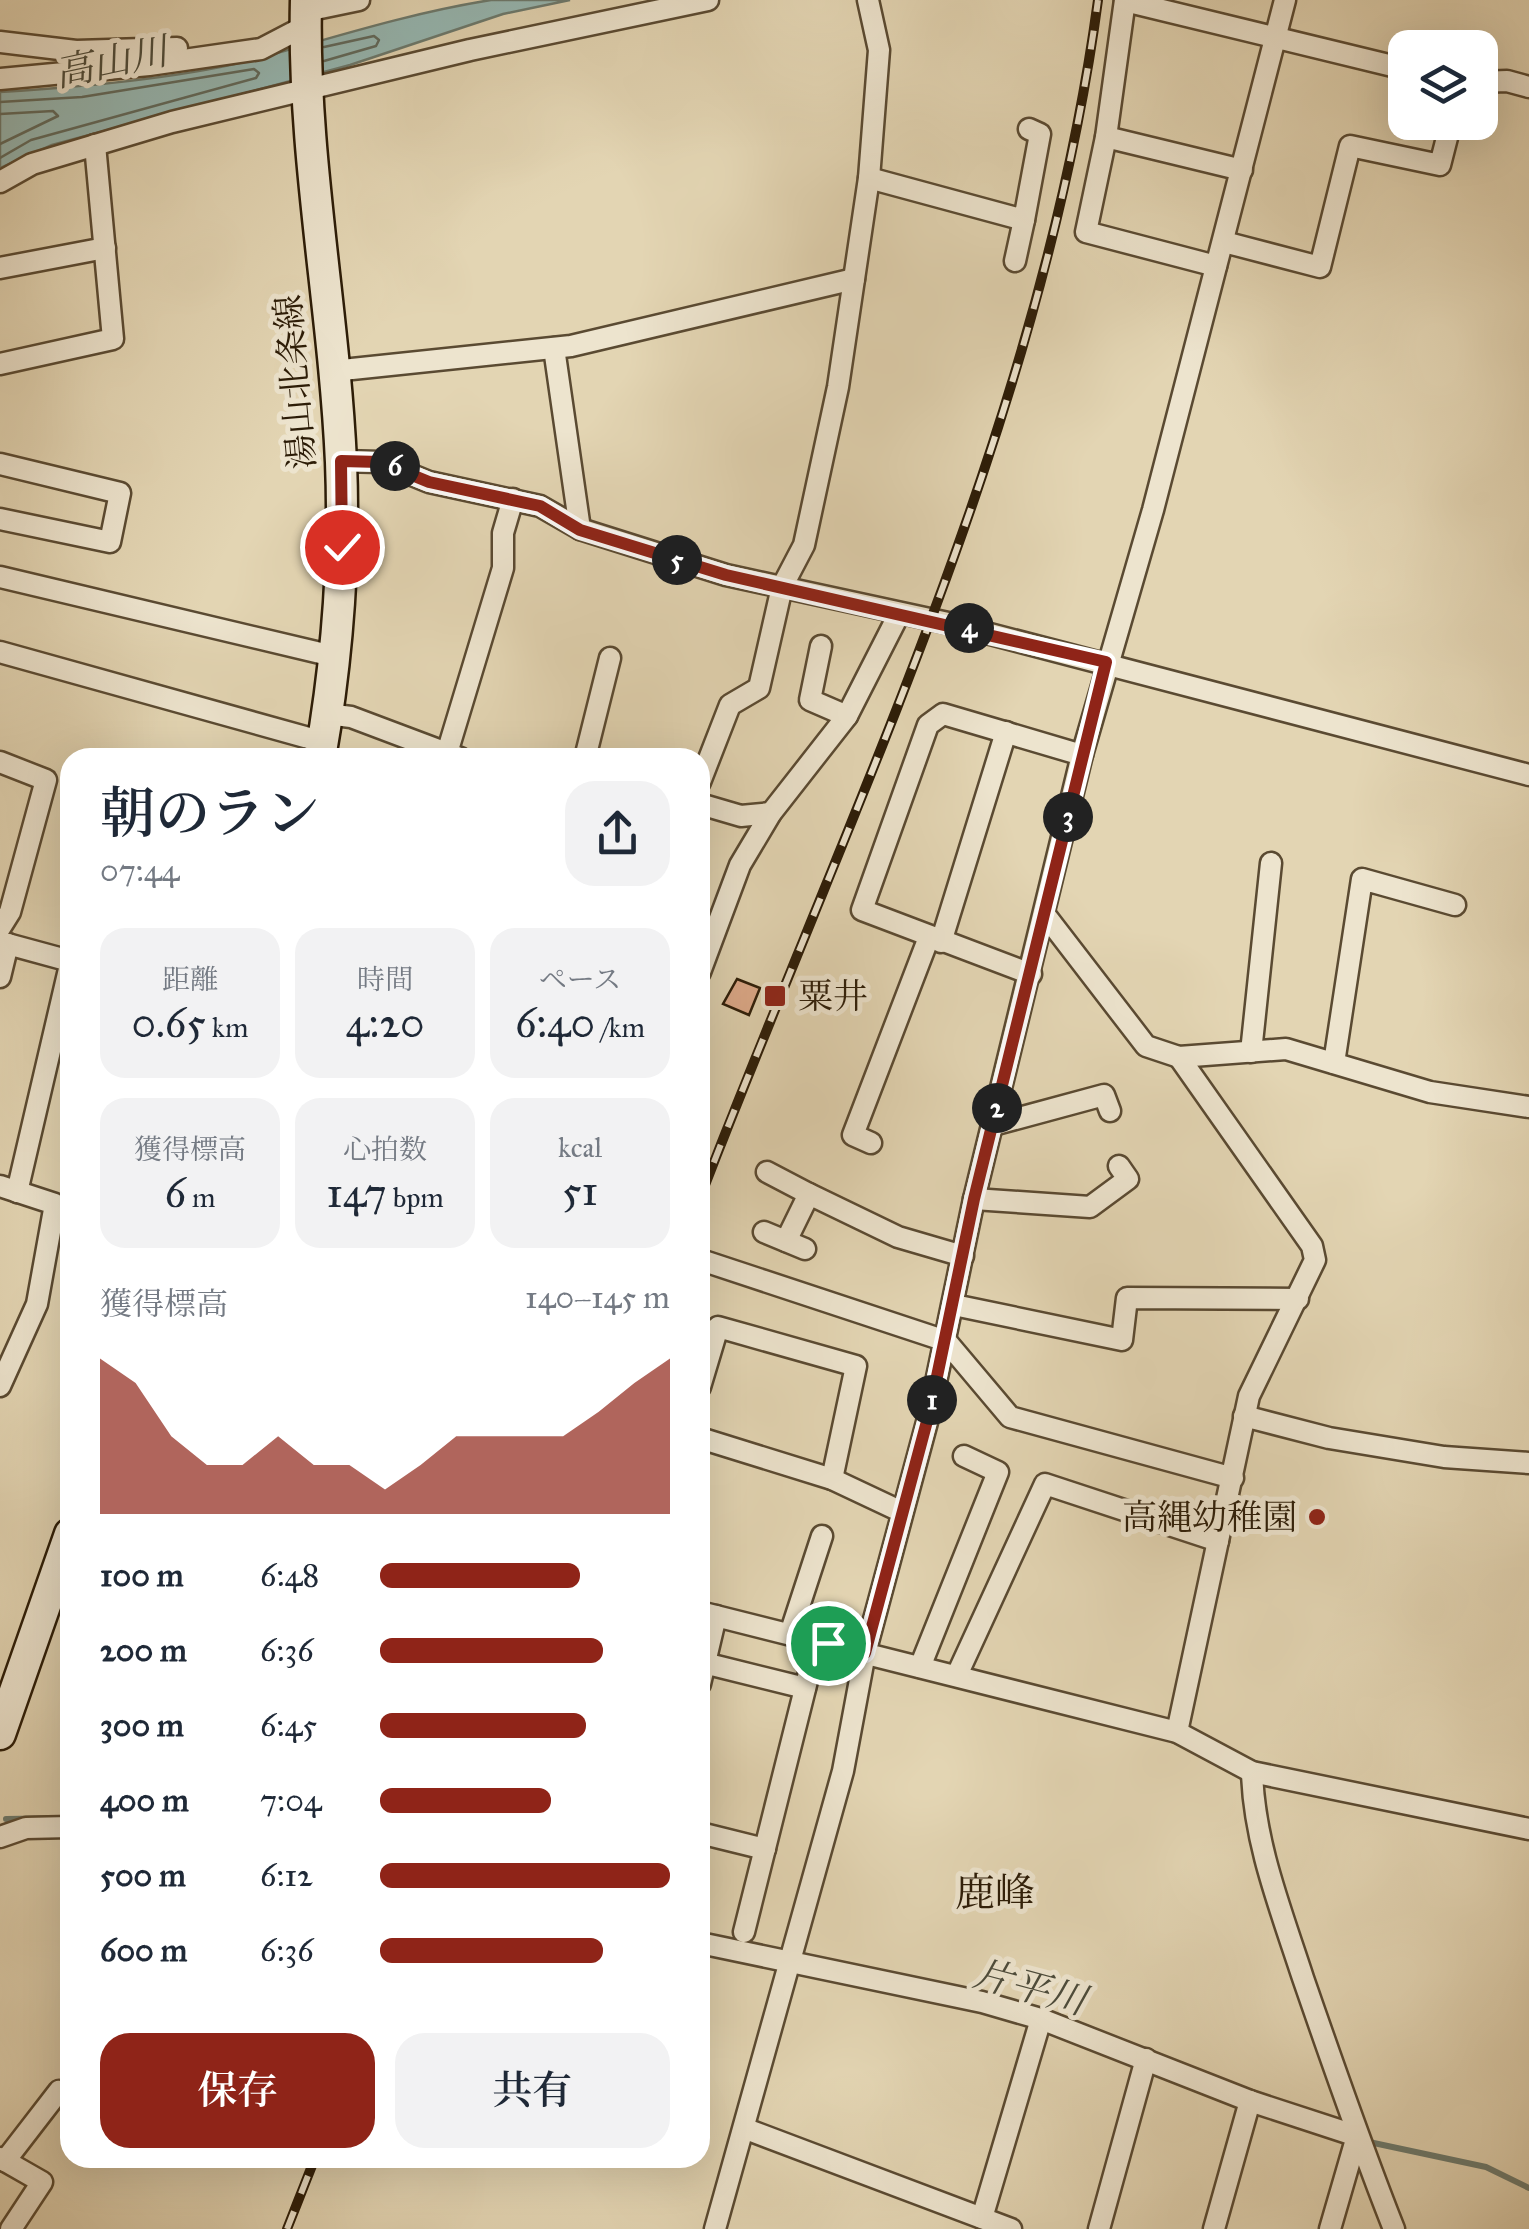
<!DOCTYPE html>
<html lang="ja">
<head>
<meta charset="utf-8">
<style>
	body { margin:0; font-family:"IM FELL Great Primer","Noto Serif JP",serif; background:#f2f2f3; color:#1f2937; height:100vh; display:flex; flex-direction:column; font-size:38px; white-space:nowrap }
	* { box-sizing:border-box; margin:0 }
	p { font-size:32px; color:#747a83 }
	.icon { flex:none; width:55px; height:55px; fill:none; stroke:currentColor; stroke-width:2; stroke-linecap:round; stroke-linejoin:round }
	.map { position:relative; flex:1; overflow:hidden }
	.panel { position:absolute; left:60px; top:748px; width:650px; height:1420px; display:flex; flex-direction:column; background:#fff; border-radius:30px; box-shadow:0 10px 40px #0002 }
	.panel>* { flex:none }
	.tools { position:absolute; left:1388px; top:30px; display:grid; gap:20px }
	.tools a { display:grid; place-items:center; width:110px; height:110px; border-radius:20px; background:#fff; box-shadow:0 10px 40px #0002; font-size:50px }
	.pin { position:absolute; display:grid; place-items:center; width:85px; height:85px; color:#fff; margin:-42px; border:5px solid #fff; border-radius:50%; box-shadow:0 2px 10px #0007 }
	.km { position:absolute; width:50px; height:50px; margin:-25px; border-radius:50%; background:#222; color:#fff; font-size:28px; line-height:50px; text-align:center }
	.round { display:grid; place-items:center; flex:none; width:105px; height:105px; border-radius:30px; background:#f2f2f3 }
	.head { display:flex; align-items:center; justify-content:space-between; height:170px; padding:0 40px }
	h1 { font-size:55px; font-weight:600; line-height:75px }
	.metrics { display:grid; grid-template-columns:repeat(3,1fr); gap:15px; height:170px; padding:10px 40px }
	.metrics div { display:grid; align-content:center; border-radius:25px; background:#f2f2f3; text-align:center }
	.metrics b { font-size:42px; font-weight:600 }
	.metrics small { font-size:28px; font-weight:400 }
	.metrics p { font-size:28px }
	.chart { height:280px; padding:20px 40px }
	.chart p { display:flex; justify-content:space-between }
	.chart svg { width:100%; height:180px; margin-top:10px; fill:#8f2418; opacity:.7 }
	.button { display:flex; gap:20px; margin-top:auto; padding:20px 40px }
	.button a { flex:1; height:115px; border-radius:30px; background:#8f2418; color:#fff; font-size:40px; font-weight:600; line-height:115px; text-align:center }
	.button a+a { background:#f2f2f3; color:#1f2937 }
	ul { padding:0 40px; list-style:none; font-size:32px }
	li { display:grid; grid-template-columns:160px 120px 1fr; align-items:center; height:75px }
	li i { height:25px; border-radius:12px; background:#8f2418 }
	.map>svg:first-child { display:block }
</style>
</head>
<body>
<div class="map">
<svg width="1529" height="2229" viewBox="0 0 1529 2229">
	<rect width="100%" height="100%" fill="#e3d5b3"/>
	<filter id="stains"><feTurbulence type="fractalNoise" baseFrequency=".002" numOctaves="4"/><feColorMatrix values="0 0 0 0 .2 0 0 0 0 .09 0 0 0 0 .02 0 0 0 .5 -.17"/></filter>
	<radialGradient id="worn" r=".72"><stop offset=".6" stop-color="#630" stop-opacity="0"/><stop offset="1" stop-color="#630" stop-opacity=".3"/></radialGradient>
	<!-- water -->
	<path fill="#96b8b3" stroke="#6c7a6e" stroke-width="2.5" d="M491 0H570L503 14 350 65 52 145 0 168V92C82 87 189 78 267 56 341 35 415 12 491 0Z"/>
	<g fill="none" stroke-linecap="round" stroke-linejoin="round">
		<!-- shore -->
		<g stroke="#616a5d" stroke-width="2.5">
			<polyline points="324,47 374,36 379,40 376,46 324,61"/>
			<polyline points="0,102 82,97 254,69 259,73 256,78 31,140 0,158"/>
			<polyline points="0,114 53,111 58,116 0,144"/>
		</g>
		<!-- stream -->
		<g stroke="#6c7a6e" stroke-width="6">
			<polyline points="6,1819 69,1818"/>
			<polyline points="1369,2142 1486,2167 1529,2188"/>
		</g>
	</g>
	<!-- building -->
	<polygon fill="#dfab8b" stroke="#2c1c07" stroke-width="2.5" points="737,979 760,988 749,1015 723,1004"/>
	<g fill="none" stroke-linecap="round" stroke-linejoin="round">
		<!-- minor casing -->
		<g stroke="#5a4a32" stroke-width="25">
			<g id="minor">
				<polyline points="1125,0 1106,137 1086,232 1216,266"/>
				<polyline points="1125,1 1405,69"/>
				<polyline points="306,11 359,0"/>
				<polyline points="0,42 76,51 177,48"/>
				<polyline points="0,79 149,65 261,49 307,25"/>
				<polyline points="1480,82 1507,81 1529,87"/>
				<polyline points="1106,137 1242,170"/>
				<polyline points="869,178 1024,220 1040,134 1029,129"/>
				<polyline points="0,182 32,164 172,122 470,50 708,0"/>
				<polyline points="1224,242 1320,267 1350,146 1440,165 1451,122"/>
				<polyline points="1015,261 1024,220"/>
				<polyline points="0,268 105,248"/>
				<polyline points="554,348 580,529"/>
				<polyline points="0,364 113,339 95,145"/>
				<polyline points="333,371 571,346 854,279"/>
				<polyline points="341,461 380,462 429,482 540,506 580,529 726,575 948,623 1529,775"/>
				<polyline points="0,464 120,493 110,542 0,519"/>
				<polyline points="0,577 333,656"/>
				<polyline points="821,646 810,700 847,716"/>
				<polyline points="0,652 323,742"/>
				<polyline points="327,714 351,717 460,758"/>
				<polyline points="447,753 503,568 503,533 513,499"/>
				<polyline points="585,758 610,658"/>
				<polyline points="0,762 46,780 10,912 0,928"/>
				<polyline points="700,782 730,705 759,688 782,587 804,545 838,387 869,178 879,50 868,0"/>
				<polyline points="700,804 741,816 771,813"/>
				<polyline points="1046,916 1146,1046 1179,1057 1286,1049 1430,1092 1529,1107"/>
				<polyline points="0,942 70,961"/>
				<polyline points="941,942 1006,732"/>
				<polyline points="700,972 740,865 771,813 847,716 898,616"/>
				<polyline points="1031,974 862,910 928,725 943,714 1082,755"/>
				<polyline points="0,977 8,944"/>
				<polyline points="1251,1052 1271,863"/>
				<polyline points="1334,1063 1362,879 1455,905"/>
				<polyline points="993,1125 1104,1095 1110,1111"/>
				<polyline points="871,1143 853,1135 929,937"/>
				<polyline points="767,1172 809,1194"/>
				<polyline points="0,1186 55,1204 37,1304 0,1386"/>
				<polyline points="17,1192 70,965"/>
				<polyline points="974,1199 1090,1207 1128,1179 1119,1166"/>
				<polyline points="764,1232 805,1249"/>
				<polyline points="786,1241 809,1194 898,1237 963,1256"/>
				<polyline points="701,1260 946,1341 1010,1417 1233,1478"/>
				<polyline points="954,1305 1122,1340 1127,1298 1298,1299"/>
				<polyline points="700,1387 718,1327 856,1366 832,1479"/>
				<polyline points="1244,1416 1329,1438 1444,1457 1529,1463"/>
				<polyline points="700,1438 832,1479 902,1512"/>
				<polyline points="700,1612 1177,1732 1252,1772 1529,1829"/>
				<polyline points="790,1634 822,1536"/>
				<polyline points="700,1662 805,1688"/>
				<polyline points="920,1667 998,1472 964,1456"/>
				<polyline points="957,1675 1045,1484 1218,1541"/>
				<polyline points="700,1684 716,1616"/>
				<polyline points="1177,1732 1249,1396 1315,1260 1312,1246 1179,1057"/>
				<path d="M1252 1772C1254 1843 1281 1910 1303 1978 1332 2062 1361 2146 1394 2229"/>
				<polyline points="700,1833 765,1849"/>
				<polyline points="0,1837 26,1828 70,1827"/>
				<polyline points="744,1932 817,1641"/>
				<polyline points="700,1943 982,2002 1041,2019 1250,2101 1357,2136"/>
				<polyline points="746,2129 1011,2229"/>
				<polyline points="0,2158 42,2182 11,2229"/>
				<polyline points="5,2161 59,2091 70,2095"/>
				<polyline points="982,2218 1041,2019"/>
				<polyline points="715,2229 843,1771 865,1653 930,1411 974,1199 1082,755 1153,510 1285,0"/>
				<polyline points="1099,2229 1146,2059"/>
				<polyline points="1214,2229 1250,2101"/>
				<polyline points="1330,2229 1357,2136"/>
			</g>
		</g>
		<!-- secondary casing -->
		<g stroke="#2c1c07" stroke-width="35">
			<g id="secondary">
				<path d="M306 0C302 155 334 308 341 462 345 561 337 661 320 758"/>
				<polyline points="0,1734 70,1534"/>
			</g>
		</g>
		<!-- minor -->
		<use href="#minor" stroke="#ede4ce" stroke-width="20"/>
		<!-- secondary -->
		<use href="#secondary" stroke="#ede4ce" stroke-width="30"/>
		<!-- rail casing -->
		<g stroke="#2c1c07" stroke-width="10">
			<g id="rail">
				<path d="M700 1198C851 806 1042 420 1098 0"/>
				<polyline points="287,2229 315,2158"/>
			</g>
		</g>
		<!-- rail -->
		<use href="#rail" stroke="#ede4ce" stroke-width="6" stroke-dasharray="19" stroke-linecap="butt"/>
	</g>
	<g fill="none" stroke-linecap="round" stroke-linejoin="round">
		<!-- route casing -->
		<g stroke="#fff" stroke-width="20">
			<polyline id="route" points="342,547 341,461 380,462 429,482 540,506 580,530 726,575 1106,662 974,1199 930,1410 865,1653 828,1643"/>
		</g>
		<!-- route -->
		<use href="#route" stroke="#8f2418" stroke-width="12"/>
	</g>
	<!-- markers -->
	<g fill="#8f2418" stroke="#ede4ce" stroke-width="4">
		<rect x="763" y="984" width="24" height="24" rx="5"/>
		<circle cx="1317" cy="1517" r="10"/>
	</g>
	<g text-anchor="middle" stroke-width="10" stroke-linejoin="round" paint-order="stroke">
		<!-- street labels -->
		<g font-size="35" fill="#2c1c07" stroke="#ede4ce">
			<text transform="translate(295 382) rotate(-95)" y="12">湯山北条線</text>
		</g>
		<!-- poi labels -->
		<g font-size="35" fill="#2c1c07" stroke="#ede4ce" text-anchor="start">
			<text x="798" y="1008">粟井</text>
			<text x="1297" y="1529" text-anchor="end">高縄幼稚園</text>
		</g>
		<!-- water labels -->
		<g font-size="38" font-style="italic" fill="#4c4b3b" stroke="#ede4ce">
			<text transform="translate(111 62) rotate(-12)" y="13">高山川</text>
			<text transform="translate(1030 1987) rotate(15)" y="13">片平川</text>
		</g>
		<!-- quarter labels -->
		<g font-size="40" fill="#2c1c07" stroke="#ede4ce">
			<text x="995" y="1906">鹿峰</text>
		</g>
	</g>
	<rect width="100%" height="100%" filter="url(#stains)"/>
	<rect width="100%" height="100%" fill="url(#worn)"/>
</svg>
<div class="tools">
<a><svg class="icon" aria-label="layers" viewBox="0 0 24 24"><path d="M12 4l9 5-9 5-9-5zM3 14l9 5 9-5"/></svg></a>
</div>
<div class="pin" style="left:828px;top:1643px;background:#1e9e55"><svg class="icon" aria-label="arrive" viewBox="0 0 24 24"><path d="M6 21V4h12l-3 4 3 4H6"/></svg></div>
<div class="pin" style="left:342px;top:547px;background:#d93025"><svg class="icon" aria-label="check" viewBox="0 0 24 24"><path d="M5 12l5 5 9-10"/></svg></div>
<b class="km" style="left:932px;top:1400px">1</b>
<b class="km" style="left:997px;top:1108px">2</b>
<b class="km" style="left:1068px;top:817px">3</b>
<b class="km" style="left:969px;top:628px">4</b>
<b class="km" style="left:677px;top:560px">5</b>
<b class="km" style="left:395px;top:466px">6</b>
<section class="panel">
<div class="head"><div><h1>朝のラン</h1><p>07:44</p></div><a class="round"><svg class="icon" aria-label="share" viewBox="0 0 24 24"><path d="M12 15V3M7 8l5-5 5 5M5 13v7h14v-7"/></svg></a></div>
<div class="metrics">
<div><p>距離</p><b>0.65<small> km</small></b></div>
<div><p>時間</p><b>4:20</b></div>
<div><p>ペース</p><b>6:40<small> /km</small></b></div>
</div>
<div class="metrics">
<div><p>獲得標高</p><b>6<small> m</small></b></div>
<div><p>心拍数</p><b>147<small> bpm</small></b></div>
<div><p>kcal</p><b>51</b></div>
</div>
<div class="chart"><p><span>獲得標高</span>140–145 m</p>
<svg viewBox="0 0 160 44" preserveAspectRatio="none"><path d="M0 44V6L10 12L20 25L30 32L40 32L50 25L60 32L70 32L80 38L90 32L100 25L110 25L120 25L130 25L140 19L150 12L160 6V44z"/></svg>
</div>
<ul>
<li><b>100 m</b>6:48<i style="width:69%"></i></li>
<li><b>200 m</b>6:36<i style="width:77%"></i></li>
<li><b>300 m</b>6:45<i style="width:71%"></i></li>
<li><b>400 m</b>7:04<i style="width:59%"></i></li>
<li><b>500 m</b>6:12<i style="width:100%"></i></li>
<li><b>600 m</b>6:36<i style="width:77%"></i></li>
</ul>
<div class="button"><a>保存</a><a>共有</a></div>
</section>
</div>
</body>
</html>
